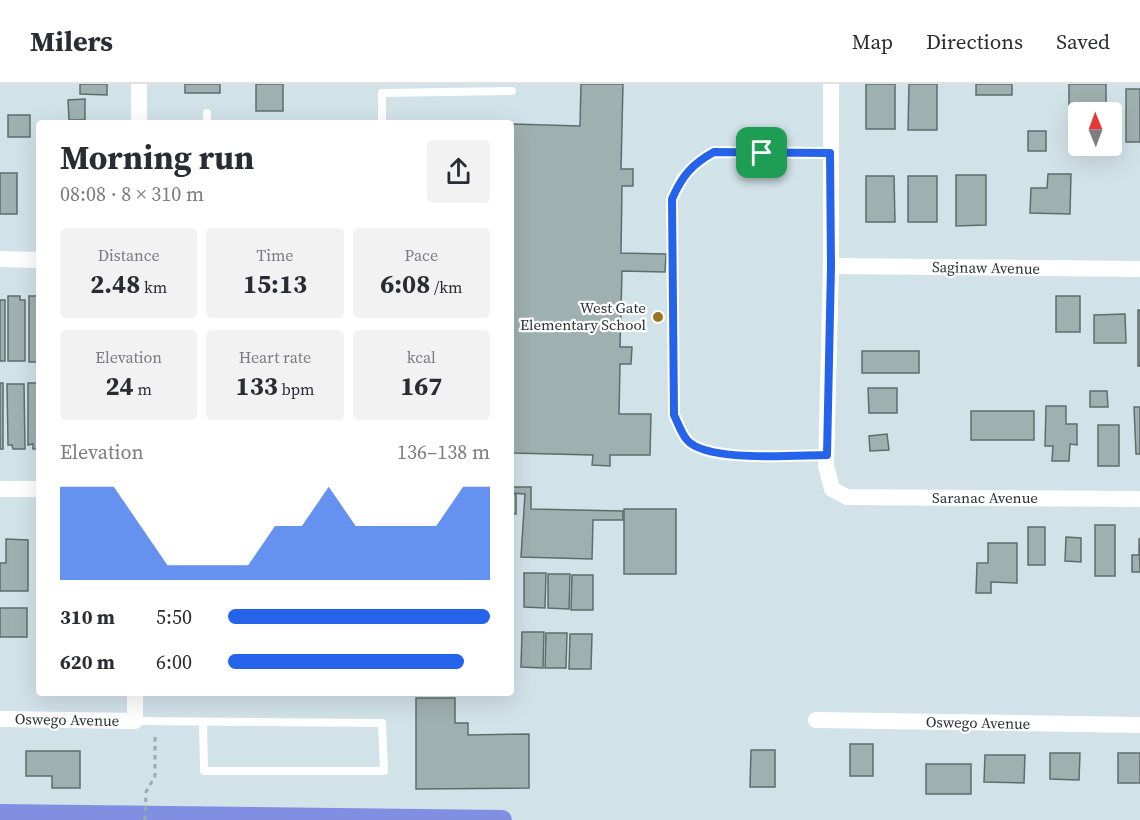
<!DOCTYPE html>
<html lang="en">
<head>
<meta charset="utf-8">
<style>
	body { margin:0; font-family:"Source Serif 4",serif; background:#f2f2f3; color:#2b2b33; height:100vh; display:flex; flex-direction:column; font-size:22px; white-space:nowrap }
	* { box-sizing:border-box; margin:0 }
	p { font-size:20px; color:#7c7c81 }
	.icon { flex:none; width:33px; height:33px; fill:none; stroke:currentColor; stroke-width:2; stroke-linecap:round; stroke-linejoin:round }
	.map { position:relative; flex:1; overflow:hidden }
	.sheet { position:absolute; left:36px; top:36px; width:478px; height:576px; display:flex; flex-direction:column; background:#fff; border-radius:6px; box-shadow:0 6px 24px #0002 }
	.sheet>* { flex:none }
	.needle { width:39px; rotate:359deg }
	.tools { position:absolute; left:1068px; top:18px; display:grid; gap:12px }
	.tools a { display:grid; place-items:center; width:54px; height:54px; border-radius:6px; background:#fff; box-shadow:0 6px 24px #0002; font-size:30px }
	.pin { position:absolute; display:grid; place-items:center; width:51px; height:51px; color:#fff; margin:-26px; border-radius:12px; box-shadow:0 3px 9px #0006 }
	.round { display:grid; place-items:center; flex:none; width:63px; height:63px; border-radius:6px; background:#f2f2f3 }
	.head { display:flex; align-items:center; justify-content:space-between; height:102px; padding:0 24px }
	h1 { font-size:33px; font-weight:700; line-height:45px }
	.metrics { display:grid; grid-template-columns:repeat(3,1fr); gap:9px; height:102px; padding:6px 24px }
	.metrics div { display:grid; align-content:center; border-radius:6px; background:#f2f2f3; text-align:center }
	.metrics b { font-size:26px; font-weight:700 }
	.metrics small { font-size:16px; font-weight:400 }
	.metrics p { font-size:16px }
	.chart { height:168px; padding:12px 24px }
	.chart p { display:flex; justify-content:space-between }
	.chart svg { width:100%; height:108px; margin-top:6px; fill:#2563eb; opacity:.7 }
	ul { padding:0 24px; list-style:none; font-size:20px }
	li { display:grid; grid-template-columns:96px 72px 1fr; align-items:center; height:45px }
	li i { height:15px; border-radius:8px; background:#2563eb }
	header { display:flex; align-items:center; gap:36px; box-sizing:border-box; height:84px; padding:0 30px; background:#fff; border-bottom:2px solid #e1e1e2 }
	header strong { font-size:28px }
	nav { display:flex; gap:33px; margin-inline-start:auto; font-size:21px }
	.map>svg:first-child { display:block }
</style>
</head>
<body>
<header>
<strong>Milers</strong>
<nav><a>Map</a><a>Directions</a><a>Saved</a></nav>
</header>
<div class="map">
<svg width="1140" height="736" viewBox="0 0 1140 736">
	<rect width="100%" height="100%" fill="#d1e2e8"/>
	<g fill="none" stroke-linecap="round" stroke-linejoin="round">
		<!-- canal -->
		<polyline stroke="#808fe1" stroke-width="20" points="0,730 502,736"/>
	</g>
	<!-- building -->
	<g fill="#9eb0af" stroke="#5d6e6d" stroke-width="1.5">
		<polygon points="80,0 107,0 107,11 80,10"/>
		<rect x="185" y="0" width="35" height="9"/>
		<rect x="256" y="0" width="27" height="27"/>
		<polygon points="581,0 623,0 621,85 633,85 633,102 622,102 621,169 666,170 665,188 622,187 620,263 632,263 631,280 620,280 619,330 651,330 650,371 610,371 610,382 592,381 593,371 512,369 512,40 580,42"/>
		<rect x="866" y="0" width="29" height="45"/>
		<polygon points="909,0 937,0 937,46 908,46"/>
		<rect x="976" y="0" width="36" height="11"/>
		<polygon points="1069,0 1106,0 1106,22 1069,21"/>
		<rect x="1126" y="5" width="14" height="53"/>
		<polygon points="85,15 85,36 69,36 68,16"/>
		<rect x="8" y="31" width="22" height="22"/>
		<rect x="1028" y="47" width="18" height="20"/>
		<rect x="0" y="89" width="17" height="41"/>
		<polygon points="1048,90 1071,90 1070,130 1030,129 1031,104 1047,104"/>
		<polygon points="956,91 986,91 986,141 956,142"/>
		<polygon points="866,92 894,92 895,138 866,138"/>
		<rect x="908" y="92" width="29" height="46"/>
		<polygon points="8,212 20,212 20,216 25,216 25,277 8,277"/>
		<rect x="29" y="212" width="10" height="66"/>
		<rect x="1056" y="212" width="24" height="36"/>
		<rect x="0" y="216" width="5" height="61"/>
		<rect x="1138" y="226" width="2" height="56"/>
		<polygon points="1125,230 1126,259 1094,259 1094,231"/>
		<rect x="862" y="267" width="57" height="22"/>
		<rect x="0" y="299" width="3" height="66"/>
		<polygon points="28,299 39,299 39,365 33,365 33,360 28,361"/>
		<polygon points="7,300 24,300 25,365 13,365 12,361 8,361"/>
		<polygon points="868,304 897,304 897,329 869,329"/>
		<polygon points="1090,307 1107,307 1108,323 1090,323"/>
		<polygon points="1046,322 1066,322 1066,340 1077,340 1077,361 1070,360 1069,377 1052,377 1053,362 1045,362"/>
		<polygon points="1134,323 1140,323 1140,370 1136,370"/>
		<rect x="971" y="327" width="63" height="29"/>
		<rect x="1098" y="341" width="21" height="41"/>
		<polygon points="887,350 889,366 870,367 869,352"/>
		<polygon points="512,403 531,403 531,425 623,427 623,436 593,436 592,475 521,473 525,410 512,409"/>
		<rect x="512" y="410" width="4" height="20"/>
		<rect x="624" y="425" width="52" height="65"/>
		<rect x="1095" y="441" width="20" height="51"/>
		<rect x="1028" y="443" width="17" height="38"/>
		<polygon points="1066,453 1081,454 1081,478 1065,477"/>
		<polygon points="1139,454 1140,488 1132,488 1132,471 1139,471"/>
		<polygon points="6,455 28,456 28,507 0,507 0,479 6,479"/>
		<polygon points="988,459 1017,459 1017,499 991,498 991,509 976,509 977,479 988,479"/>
		<polygon points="524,489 546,489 545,524 524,523"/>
		<polygon points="548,490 570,490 569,525 548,524"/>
		<polygon points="572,491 593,491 593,526 571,526"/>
		<rect x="0" y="524" width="27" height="29"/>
		<polygon points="522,548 544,548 543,584 521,583"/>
		<polygon points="546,549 567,549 566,584 545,584"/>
		<polygon points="570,550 592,550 591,585 569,585"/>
		<polygon points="416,614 455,614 455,639 468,639 468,651 529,650 529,704 416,705"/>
		<rect x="850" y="660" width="23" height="32"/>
		<polygon points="751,666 775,666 775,703 750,703"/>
		<polygon points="26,667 80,667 80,704 52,704 52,692 26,692"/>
		<polygon points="1050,669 1080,669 1079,696 1050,695"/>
		<rect x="1118" y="669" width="22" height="30"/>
		<polygon points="985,671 1025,671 1024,699 984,698"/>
		<rect x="926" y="680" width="45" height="30"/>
	</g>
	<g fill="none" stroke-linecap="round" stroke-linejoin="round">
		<!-- path -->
		<polyline stroke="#9caaaf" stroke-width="3" stroke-dasharray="4.5 4.5" stroke-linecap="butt" points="145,736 146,708 155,692 155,651"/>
		<!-- service -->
		<g stroke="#fff" stroke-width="8">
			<polyline points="207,39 207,29"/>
			<polyline points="382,39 382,9 512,7"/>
			<path d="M827 371C795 371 707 379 687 356 681 349 678 339 673 331L672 115 680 94 695 79 714 68 830 69"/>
			<polyline points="135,637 382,639 384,687 204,687 203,638"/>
		</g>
		<!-- minor -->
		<g stroke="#fff" stroke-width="16">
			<polyline points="831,0 831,182 826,382 832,405 847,413 1140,415"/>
			<polyline points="139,39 139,0"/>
			<polyline points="0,175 39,176"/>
			<polyline points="831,182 1140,185"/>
			<polyline points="0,405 39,405"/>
			<polyline points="0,635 135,637 135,609"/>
			<polyline points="816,636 1140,641"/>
		</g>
	</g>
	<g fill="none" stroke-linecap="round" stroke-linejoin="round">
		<!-- route casing -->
		<g stroke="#fff" stroke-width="12">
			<path id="route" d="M714 68 830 69 831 182 827 371C796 371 707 379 687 356 681 349 678 339 674 331L672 115C682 92 692 80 714 68Z"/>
		</g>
		<!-- route -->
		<use href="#route" stroke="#2563eb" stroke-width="8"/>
	</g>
	<!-- markers -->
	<circle fill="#9a7520" stroke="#fff" stroke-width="2" cx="658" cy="233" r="6"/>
	<g text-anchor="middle" stroke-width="4.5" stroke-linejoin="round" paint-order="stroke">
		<!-- street labels -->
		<g font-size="15" fill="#2b3234" stroke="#fff">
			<text transform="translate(986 184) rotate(1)" y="5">Saginaw Avenue</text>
			<text x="985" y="419">Saranac Avenue</text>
			<text transform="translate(67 636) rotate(1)" y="5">Oswego Avenue</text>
			<text transform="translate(978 639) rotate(1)" y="5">Oswego Avenue</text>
		</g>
		<!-- poi labels -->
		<g font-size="15" fill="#2b3234" stroke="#fff" text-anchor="end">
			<text x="646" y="229">West Gate<tspan x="646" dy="17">Elementary School</tspan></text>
		</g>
	</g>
</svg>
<div class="tools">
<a><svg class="needle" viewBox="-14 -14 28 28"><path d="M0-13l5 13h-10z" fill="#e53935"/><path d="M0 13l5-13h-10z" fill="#7c7c81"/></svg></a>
</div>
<div class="pin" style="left:762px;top:69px;background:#1e9e55"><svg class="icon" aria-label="arrive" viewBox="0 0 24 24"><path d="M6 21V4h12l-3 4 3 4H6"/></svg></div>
<section class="sheet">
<div class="head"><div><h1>Morning run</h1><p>08:08 · 8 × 310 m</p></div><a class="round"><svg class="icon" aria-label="share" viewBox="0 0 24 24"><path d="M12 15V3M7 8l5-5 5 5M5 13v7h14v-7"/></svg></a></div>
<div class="metrics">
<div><p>Distance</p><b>2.48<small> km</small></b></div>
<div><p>Time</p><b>15:13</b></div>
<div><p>Pace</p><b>6:08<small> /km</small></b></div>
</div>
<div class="metrics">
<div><p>Elevation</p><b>24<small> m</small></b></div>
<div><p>Heart rate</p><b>133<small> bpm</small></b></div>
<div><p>kcal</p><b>167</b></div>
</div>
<div class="chart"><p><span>Elevation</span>136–138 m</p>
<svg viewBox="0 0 160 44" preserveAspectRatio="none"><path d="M0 44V6L10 6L20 6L30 22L40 38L50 38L60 38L70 38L80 22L90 22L100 6L110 22L120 22L130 22L140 22L150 6L160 6V44z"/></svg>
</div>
<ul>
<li><b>310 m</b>5:50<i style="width:100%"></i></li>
<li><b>620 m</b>6:00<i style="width:90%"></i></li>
</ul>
</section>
</div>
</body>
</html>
